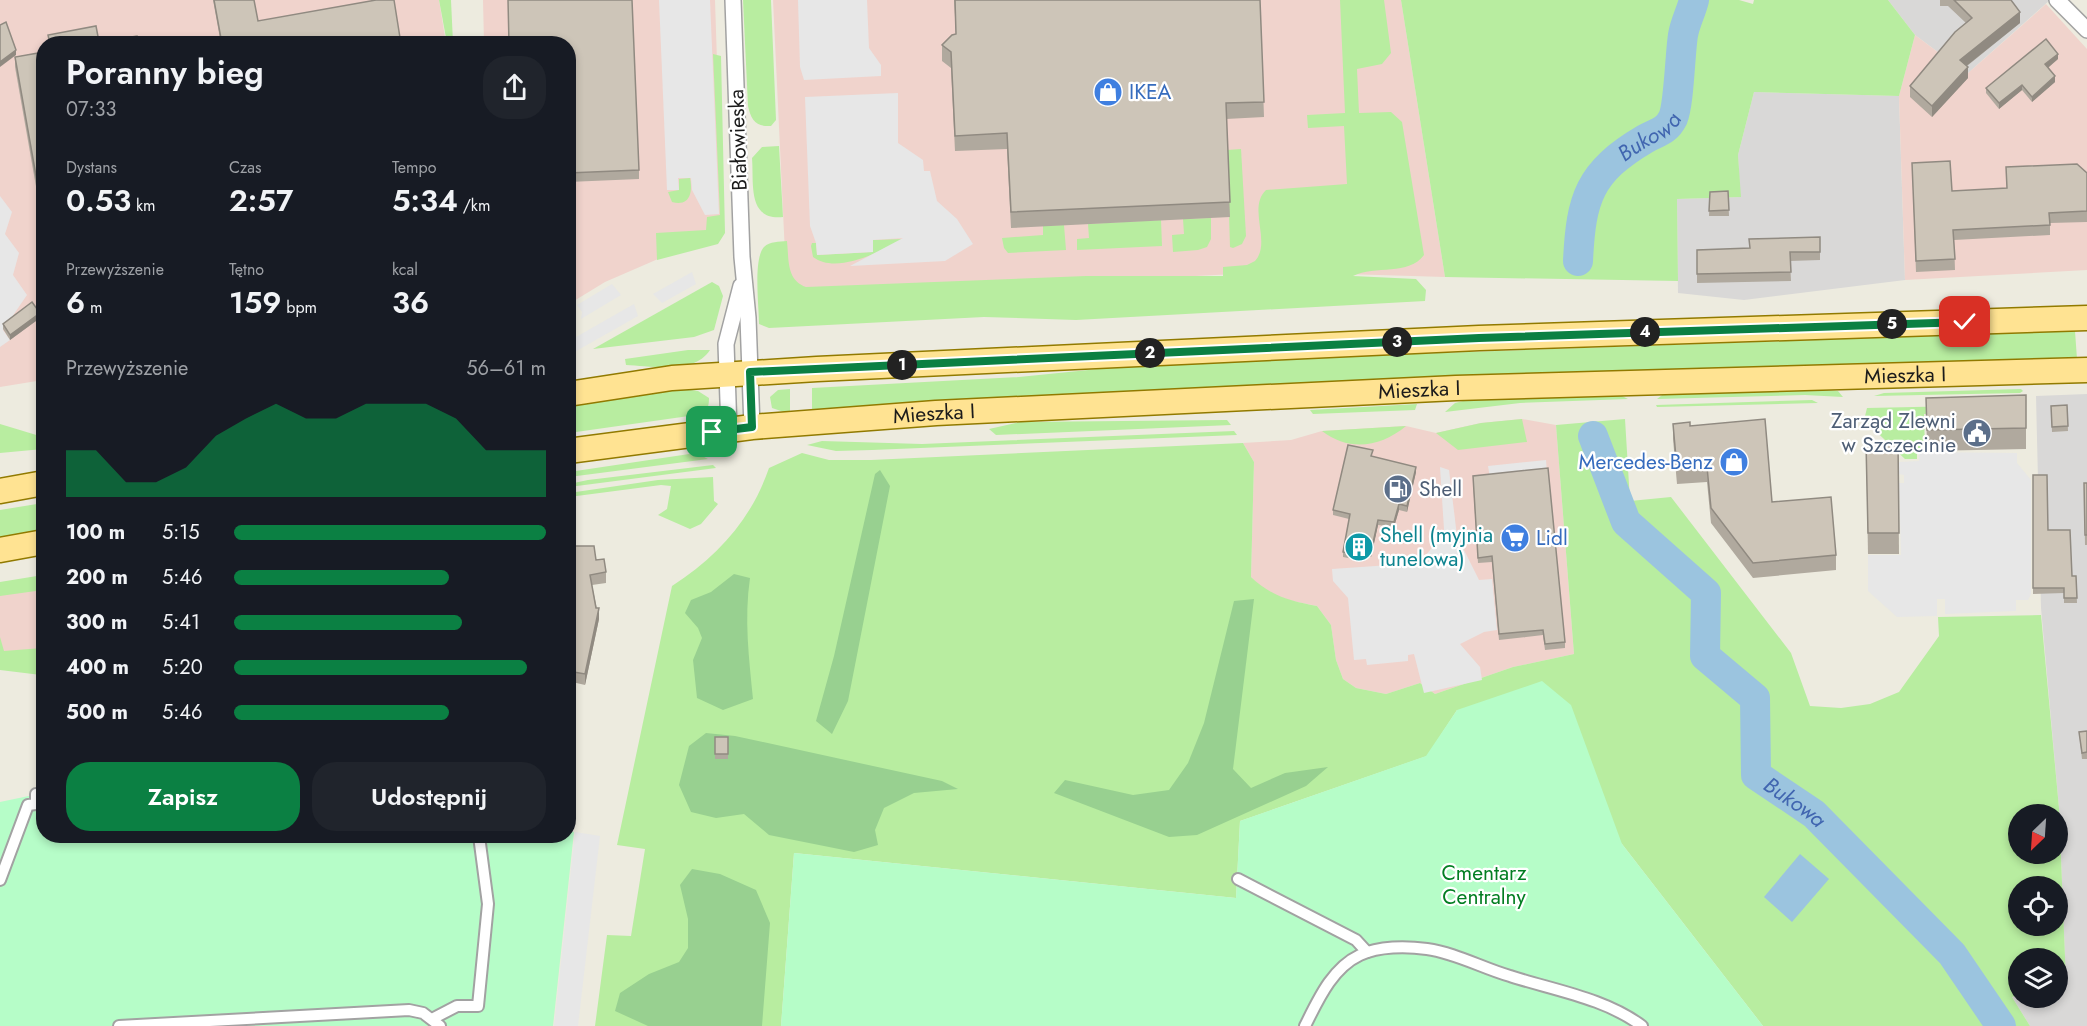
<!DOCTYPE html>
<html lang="pl">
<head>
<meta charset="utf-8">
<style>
	body { margin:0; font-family:Jost,sans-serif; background:#20242c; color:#f1f3f6; height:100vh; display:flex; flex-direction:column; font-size:22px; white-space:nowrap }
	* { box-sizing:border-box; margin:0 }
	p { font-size:20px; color:#9ea1a6 }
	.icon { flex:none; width:33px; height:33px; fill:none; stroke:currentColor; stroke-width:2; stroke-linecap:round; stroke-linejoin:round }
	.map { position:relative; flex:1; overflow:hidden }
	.side { position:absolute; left:36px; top:36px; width:540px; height:807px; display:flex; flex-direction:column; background:#171b24; border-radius:24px; box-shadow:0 3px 9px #0003 }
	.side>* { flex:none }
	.needle { width:39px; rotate:205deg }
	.buttons { position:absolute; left:2008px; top:804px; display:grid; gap:12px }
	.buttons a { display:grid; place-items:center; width:60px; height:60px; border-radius:50%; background:#171b24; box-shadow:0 3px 9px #0003; font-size:30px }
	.pin { position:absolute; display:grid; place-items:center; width:51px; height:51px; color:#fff; margin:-26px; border-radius:12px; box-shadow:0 3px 9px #0006 }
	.km { position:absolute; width:30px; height:30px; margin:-15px; border-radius:50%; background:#222; color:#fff; font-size:16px; line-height:30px; text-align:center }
	.round { display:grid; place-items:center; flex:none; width:63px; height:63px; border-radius:24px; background:#20242c }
	.overview { display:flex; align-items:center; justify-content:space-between; height:102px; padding:0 30px }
	h1 { font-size:33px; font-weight:600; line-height:45px }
	.metrics { display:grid; grid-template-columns:repeat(3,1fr); gap:9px; height:102px; padding:6px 30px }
	.metrics div { display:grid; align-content:center }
	.metrics b { font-size:30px; font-weight:600 }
	.metrics small { font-size:16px; font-weight:400 }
	.metrics p { font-size:16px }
	.chart { height:168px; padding:12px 30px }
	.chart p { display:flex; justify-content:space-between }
	.chart svg { width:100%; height:108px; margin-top:6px; fill:#0b8043; opacity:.7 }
	.button { display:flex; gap:12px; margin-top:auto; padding:12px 30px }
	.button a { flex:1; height:69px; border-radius:24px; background:#0b8043; color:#fff; font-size:24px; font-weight:600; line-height:69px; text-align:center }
	.button a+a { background:#20242c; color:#f1f3f6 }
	ul { padding:0 30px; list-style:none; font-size:20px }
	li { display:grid; grid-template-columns:96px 72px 1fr; align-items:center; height:45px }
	li i { height:15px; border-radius:8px; background:#0b8043 }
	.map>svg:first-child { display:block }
</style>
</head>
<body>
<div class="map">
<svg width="2087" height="1026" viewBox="0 0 2087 1026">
	<rect width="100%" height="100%" fill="#edebdf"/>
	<!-- residential -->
	<g fill="#d9d8d7">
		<polygon points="1888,0 2050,0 1967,74 1915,35"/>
		<polygon points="1754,92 1899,96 1905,280 1744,300 1678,293 1677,199 1740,197 1738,155"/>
		<polygon points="2087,394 2087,1026 2030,1026 2012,997 2019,995 2019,998 2058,998 2058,983 2066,981 2059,808 2041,608 2036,396"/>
	</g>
	<!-- commercial -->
	<g fill="#f0d3cc">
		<polygon points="0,0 439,0 446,43 44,44 43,380 0,387"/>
		<polygon points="483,0 715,0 722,216 688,246 605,282 569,304 568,44 484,43"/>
		<polygon points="773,0 1401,0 1445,277 1279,272 787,296"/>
		<polygon points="2046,4 2087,49 2087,270 1905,280 1899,96 1915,35 1967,74"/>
		<polygon points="1522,419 1556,425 1574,654 1513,667 1435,694 1420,683 1386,694 1356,688 1343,679 1336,660 1331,625 1317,606 1292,601 1266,592 1251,577 1254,462 1243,443 1291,440 1322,431 1406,426 1436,433 1481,423"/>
		<polygon points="43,587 43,667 0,663 0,594"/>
	</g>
	<!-- grass -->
	<g fill="#b8eda0" fill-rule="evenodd">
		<polygon points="439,0 451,0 453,43 447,43"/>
		<path d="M743 0H771L776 120 771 126C756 127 751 120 748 106Z"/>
		<path d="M1340 0H1384L1391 53 1382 64 1357 69 1359 113 1391 112 1402 122 1424 255C1409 276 1375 265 1353 276L1416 279 1426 290 1425 301 1076 320 984 317 769 328 759 324C759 306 753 259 764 247 770 241 779 242 787 241 789 259 786 280 806 287L1086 276H1223V267L1247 265 1255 261C1272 242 1247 208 1266 190L1347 184 1344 126 1308 128 1307 115 1345 113Z"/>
		<polygon points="1401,0 1739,0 1753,4 1754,0 1888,0 1915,35 1899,96 1754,92 1738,155 1741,197 1677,199 1678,281 1445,277"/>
		<polygon points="713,54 721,56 725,233 718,244 657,260 656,233 706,230 707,217 720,215"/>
		<path d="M779 146 783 217C747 221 754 183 752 158L762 147Z"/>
		<polygon points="1241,149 1246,236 1242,244 1233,248 1230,247 1227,150"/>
		<path d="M690 178C693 192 690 207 672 202L668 192 679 190V179Z"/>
		<polygon points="1211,218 1211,239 1207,247 1198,250 1173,252 1172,235 1184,234 1183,219"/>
		<polygon points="1161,220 1162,246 1077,250 1077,239 1089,238 1088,224"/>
		<polygon points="1064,225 1066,250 1008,253 1004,248 1002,238 1043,235 1043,226"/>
		<path d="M904 239C881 251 837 275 813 257L811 246 812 243H816L817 255 872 252 873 240Z"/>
		<polygon points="712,282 719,286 723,296 714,330 694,337 593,349"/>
		<polygon points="2075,331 2077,359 812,412 812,388 1019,377 1108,368 1352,356"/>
		<path d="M688 350H710C694 375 651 366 626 365L625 359Z"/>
		<path d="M684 389 698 391 709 398C709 409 706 412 696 415L569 433V406Z"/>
		<polygon points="790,389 790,414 772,408 770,397 778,390"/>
		<polygon points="1805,389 1838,391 1843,397 1805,395 1657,399 1666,392"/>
		<polygon points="2021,389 2023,391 2020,393 1874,396 1884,393"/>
		<polygon points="1620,395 1628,399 1520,403 1445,412 1455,403 1467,400"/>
		<polygon points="1812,400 1818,403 1657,407 1656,405"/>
		<polygon points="1417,404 1415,410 1313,414 1310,410"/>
		<polygon points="1961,406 1961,413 1924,414 1925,450 1917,451 1917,459 1905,459 1864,420 1867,408"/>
		<polygon points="1522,419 1527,442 1458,450 1436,433 1481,423"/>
		<path d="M1625 419 1630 501 1671 497 1791 653 1810 706 1841 708 1870 704 1899 692 1939 636 1938 617 2041 615 2059 808 2066 981 2058 983V958H2019V995L2012 997 2030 1026H1763L1622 844 1457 710 1427 756 1240 821 1236 898 794 853 781 1026H595L607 935 631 936 645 849 617 845 672 586C718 556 751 520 769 468L802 453 829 460H871L1243 443 1254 462 1251 577C1271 596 1290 601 1317 606L1331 625 1336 660 1343 679 1356 688 1386 694 1420 683 1435 694 1513 667 1574 654 1556 425ZM2019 814H2058V854H2019ZM2019 886H2058V926H2019Z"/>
		<polygon points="1227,420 1231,425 996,435 989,429 1020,422"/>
		<polygon points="0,424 43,437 43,449 0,453"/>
		<path d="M1406 426C1381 447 1349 452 1322 431Z"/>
		<polygon points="1234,431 1237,435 872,450 836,451 807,445 822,441 922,444"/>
		<polygon points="696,453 708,459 569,477 569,472"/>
		<polygon points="713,465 716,468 569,487 569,484 588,480"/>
		<polygon points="713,477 714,501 718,504 701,524 690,529 658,515 667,509 671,486 661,485 569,497 569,493 658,480"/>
		<polygon points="43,503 43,531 0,539 0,510"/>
		<polygon points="43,575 43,590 0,596 0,582"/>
		<polygon points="40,632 44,633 43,669 41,675 0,670 0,637 4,651 42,648"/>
	</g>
	<!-- forest -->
	<g fill="#98d090">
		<polygon points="880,470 890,486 848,701 832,734 816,721 834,656 875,474"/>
		<path d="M734 574 750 578C744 619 749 658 753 699L723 710 697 698 693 660 702 638 698 628 685 613 691 600 711 592Z"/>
		<polygon points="1254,599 1233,769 1251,788 1285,773 1328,767 1306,786 1197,835 1169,837 1054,793 1065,780 1133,795 1169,790 1188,763 1204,723 1234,601"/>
		<polygon points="706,733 735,736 942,781 958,789 914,793 884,808 875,830 878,845 854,852 769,835 744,814 716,818 691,812 679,785 689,746"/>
		<polygon points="692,869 720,874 756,890 770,923 762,1026 648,1026 615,1011 620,993 649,974 679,962 688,948 688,919 680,885"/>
	</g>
	<!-- park -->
	<g fill="#b6fdc8">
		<polygon points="1542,681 1571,705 1622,844 1763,1026 781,1026 794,853 1236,898 1240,821 1426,756 1457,710"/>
		<polygon points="43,793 44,836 568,836 569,831 574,832 553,1026 0,1026 0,802"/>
	</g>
	<!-- parking -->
	<g fill="#e7e7e7">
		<polygon points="659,0 710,0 719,214 705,215 692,190 691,178 678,178 679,190 667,190"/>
		<polygon points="798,0 867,0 869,48 881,65 881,76 804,80 800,67"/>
		<polygon points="898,93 898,143 923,160 924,171 930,171 937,201 957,219 973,244 945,261 850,266 903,238 873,240 873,252 817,255 816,243 810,226 805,97"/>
		<polygon points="0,196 12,212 5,234 19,253 13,275 27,295 3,330 10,340 0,347"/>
		<polygon points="692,272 696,284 662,303 653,294"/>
		<polygon points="612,284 621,295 581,319 582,312 577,305"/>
		<polygon points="634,304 638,316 571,354 569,341"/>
		<polygon points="1919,452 2017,453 2017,463 2031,480 2031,594 2028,600 2016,600 2016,611 1945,614 1945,599 1937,599 1937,616 1897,617 1868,591 1868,555 1901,555 1899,483 1904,483 1904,475 1899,474 1899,462 1919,461"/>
		<polygon points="1546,460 1547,472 1490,478 1488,466"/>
		<polygon points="1440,467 1449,470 1457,536 1479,580 1492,579 1497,630 1484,632 1460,644 1480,667 1482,680 1424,693 1414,654 1408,655 1408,661 1367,665 1366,659 1354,660 1348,598 1333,581 1332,569 1419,563 1442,536 1444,529"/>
		<polygon points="575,832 600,836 578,1026 554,1026"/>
	</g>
	<!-- water -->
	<polygon fill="#9bc4df" points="1800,854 1829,879 1792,922 1764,897"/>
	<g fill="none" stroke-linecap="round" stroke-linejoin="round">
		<!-- river -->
		<g stroke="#9bc4df" stroke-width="30">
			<path id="s1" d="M1578 261C1581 198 1589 172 1645 139 1657 132 1666 132 1673 118 1679 104 1680 54 1683 35 1685 23 1691 12 1694 0"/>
			<path id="s2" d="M1593 436 1626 522 1706 593 1705 656 1755 698 1756 775 1814 814 1952 954 2001 1026"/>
		</g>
		<!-- pedestrian casing -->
		<g stroke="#a2a2a2" stroke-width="14">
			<g id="pedestrian">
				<polyline points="1238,879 1356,940 1367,952"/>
				<polyline points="0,880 28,805 36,804 36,794"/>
				<polyline points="432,1019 457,1006 478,1006 488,904 479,836"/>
				<polyline points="119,1026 409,1010 423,1013 440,1026"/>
				<path d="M1305 1026C1318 1000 1332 968 1360 955 1379 946 1406 946 1427 949 1456 953 1482 968 1510 976 1553 990 1605 998 1642 1026"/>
			</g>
		</g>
		<!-- minor casing -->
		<g stroke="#a2a2a2" stroke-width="18">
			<g id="minor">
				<polyline points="733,0 742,257 748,318 752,427"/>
				<polyline points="2057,0 2087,30"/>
				<polyline points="729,430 726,344 741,286"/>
			</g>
		</g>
		<!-- primary casing -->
		<g stroke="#917a00" stroke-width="27">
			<g id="primary">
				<polyline points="568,394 672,378 817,369 1479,338 2087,318"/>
				<path id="s3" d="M568 451 752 427 936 413 1456 388 2087 370"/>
				<polyline points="0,491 44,483"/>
				<polyline points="0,550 44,542"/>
			</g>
		</g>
		<!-- pedestrian -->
		<use href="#pedestrian" stroke="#fff" stroke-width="10"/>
		<!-- minor -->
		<use href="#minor" stroke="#fff" stroke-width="15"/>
		<!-- primary -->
		<use href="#primary" stroke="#ffe392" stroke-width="24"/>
	</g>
	<!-- wall -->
	<g fill="#b0a99e">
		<polygon points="213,0 254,0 258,21 401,44 221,44"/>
		<polygon points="954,0 1260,0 1264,117 1226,119 1230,217 1011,228 1007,149 955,151 951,68 942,61 942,45 956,34"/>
		<polygon points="1940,0 2011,0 2020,23 1967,66 1968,78 1932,117 1910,97 1910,86 1966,23 1948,6 1940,6"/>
		<polygon points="568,44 639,170 639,179 568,182"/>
		<polygon points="44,52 44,232 15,67 15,57"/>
		<polygon points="2058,59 2048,68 2055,82 2032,102 2022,90 1999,109 1986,93 1986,88"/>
		<polygon points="1912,163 1952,191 2007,188 2006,167 2087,173 2087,222 2050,223 2050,235 1954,240 1955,270 1916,272"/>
		<polygon points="1728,191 1729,216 1709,216 1710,192"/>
		<polygon points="1820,237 1820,260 1790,261 1791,281 1697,283 1697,250 1749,248"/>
		<polygon points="40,318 10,340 3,329 3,324"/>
		<polygon points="2026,395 2026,449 1927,451 1926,398"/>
		<polygon points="2067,405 2068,431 2052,432 2051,406"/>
		<polygon points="1673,424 1690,426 1772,502 1836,555 1836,570 1753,578 1711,523 1707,482 1677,484 1673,439"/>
		<polygon points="1898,442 1899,554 1868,554 1866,443"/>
		<polygon points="1372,456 1416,472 1407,512 1399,510 1394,527 1378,525 1371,557 1359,554 1358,560 1343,557 1343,552 1349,519 1333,515 1333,510"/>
		<polygon points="2033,475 2048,530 2072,576 2076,576 2077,603 2064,603 2064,593 2033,594"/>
		<polygon points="1473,482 1565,642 1565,648 1545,650 1543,635 1499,640 1492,562 1478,563"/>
		<polygon points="2084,483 2087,483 2087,545 2085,545"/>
		<polygon points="568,546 596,560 606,572 606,583 592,585 599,619 585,685 568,681"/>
		<polygon points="2087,731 2087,759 2082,759 2079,732"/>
		<rect x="715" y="737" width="13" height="22"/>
	</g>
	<!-- shaded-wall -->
	<g fill="#908a81">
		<polygon points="2020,12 2020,23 1960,71 1960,60"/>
		<polygon points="16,50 16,55 0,67 0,62"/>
		<polygon points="2058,54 2058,59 2045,70 2045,64"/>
		<polygon points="1968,67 1968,78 1932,117 1932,106"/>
		<polygon points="2055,76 2055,82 2032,102 2032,97"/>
		<polygon points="2022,85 2022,90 1999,109 1999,103"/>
		<polygon points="40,313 40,318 10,340 10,335"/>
		<polygon points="1416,467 1416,472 1407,512 1407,506"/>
		<polygon points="1399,504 1399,510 1394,527 1394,522"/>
		<polygon points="1378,520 1378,525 1371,557 1371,552"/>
		<polygon points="599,608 599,619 585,685 585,674"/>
	</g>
	<!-- building -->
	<g fill="#cdc5b8" stroke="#908a81" stroke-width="1.5">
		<polygon points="214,0 254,0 258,21 376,0 394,0 401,44 222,44"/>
		<polygon points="508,0 632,0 639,170 568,173 568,44 509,44"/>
		<polygon points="955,0 1260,0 1264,102 1226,103 1230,202 1011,212 1007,133 955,136 951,52 942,45 952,35 956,34"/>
		<polygon points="1954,0 2011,0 2020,12 1960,60 1968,67 1932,106 1910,86 1955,32 1972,18"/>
		<polygon points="6,22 16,50 0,62 0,25"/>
		<polygon points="96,26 99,42 137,36 138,44 50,44 48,35"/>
		<polygon points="2046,39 2058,54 2045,64 2055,76 2032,97 2022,85 1999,103 1986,88"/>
		<polygon points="44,52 44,221 15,57"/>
		<polygon points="1950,161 1952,191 2007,188 2006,167 2077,164 2087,173 2087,211 2049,213 2050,225 1953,230 1955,259 1916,261 1912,163"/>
		<polygon points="1728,191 1729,210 1709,211 1710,192"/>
		<polygon points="1820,237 1820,252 1790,252 1791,272 1697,274 1697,250 1750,248 1749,239"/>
		<polygon points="32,302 40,313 10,335 3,324"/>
		<polygon points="2026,395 2026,428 1927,430 1926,398"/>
		<polygon points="2067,405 2068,426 2052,427 2051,406"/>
		<polygon points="1765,419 1772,502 1831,497 1836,555 1753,563 1711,508 1707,467 1677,469 1673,424 1690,422 1690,426"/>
		<polygon points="1898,442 1899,533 1868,533 1866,443"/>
		<polygon points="1348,445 1373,450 1371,456 1416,467 1407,506 1399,504 1394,522 1378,520 1371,552 1359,549 1358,555 1343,552 1350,514 1333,510"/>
		<polygon points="1548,468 1565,642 1545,644 1543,630 1499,634 1492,556 1478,558 1473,476"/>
		<polygon points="2033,475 2047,475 2048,530 2070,530 2072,576 2076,576 2077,598 2064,598 2064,588 2033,588"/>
		<polygon points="2084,483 2087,483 2087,535 2085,535"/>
		<polygon points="568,546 594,546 596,560 604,559 606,572 590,575 596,608 599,608 585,674 568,671"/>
		<polygon points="2087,731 2087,752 2082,753 2079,732"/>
		<rect x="715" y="737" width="13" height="17"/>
	</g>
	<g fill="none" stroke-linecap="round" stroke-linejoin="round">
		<!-- route casing -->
		<g stroke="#fff" stroke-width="12">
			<polyline id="route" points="712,432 752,427 750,372 1479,338 1965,322"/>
		</g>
		<!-- route -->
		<use href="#route" stroke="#0b8043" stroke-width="8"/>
	</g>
	<!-- icons -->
	<defs>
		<g id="shop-disc" transform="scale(1.5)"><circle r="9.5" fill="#3f7fe0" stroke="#fff"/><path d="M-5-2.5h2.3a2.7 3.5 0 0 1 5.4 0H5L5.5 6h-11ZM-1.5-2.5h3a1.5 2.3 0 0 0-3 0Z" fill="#fff"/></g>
		<g id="civic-disc" transform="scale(1.5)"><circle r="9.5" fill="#5c6f8a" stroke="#fff"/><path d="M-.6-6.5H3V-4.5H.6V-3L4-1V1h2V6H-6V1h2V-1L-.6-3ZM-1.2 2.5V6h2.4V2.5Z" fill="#fff"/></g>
		<g id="fuel-disc" transform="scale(1.5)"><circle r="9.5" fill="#5c6f8a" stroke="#fff"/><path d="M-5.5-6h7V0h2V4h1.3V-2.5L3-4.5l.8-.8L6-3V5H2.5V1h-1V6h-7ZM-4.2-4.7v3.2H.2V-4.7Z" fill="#fff"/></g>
		<g id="supermarket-disc" transform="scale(1.5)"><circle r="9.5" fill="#3f7fe0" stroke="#fff"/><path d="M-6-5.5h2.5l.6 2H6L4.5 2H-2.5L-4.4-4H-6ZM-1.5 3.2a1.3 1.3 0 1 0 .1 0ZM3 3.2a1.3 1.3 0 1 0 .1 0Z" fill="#fff"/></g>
		<g id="building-disc" transform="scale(1.5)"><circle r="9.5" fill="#0f9aa8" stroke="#fff"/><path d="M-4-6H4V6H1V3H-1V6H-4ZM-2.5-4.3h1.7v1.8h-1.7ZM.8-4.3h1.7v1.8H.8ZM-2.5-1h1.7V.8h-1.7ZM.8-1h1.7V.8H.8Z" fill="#fff"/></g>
	</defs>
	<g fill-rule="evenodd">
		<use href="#shop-disc" x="1108" y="92"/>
		<use href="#civic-disc" x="1977" y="433"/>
		<use href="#shop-disc" x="1734" y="462"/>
		<use href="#fuel-disc" x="1398" y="489"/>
		<use href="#supermarket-disc" x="1515" y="538"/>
		<use href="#building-disc" x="1359" y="547"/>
	</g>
	<g text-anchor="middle" stroke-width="4.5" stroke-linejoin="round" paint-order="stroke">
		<!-- shop labels -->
		<g font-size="21" fill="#366cbe" stroke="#fff" text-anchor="start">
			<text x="1129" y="99">IKEA</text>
			<text x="1713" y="469" text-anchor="end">Mercedes-Benz</text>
			<text x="1536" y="545">Lidl</text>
		</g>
		<!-- street labels -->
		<g font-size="21" fill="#1b1b1b" stroke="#fff">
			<text transform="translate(738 140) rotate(-92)" y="7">Białowieska</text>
			<text dy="7" stroke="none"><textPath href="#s3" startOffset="1340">Mieszka I</textPath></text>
			<text dy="7" stroke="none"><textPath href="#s3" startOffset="854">Mieszka I</textPath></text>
			<text dy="7" stroke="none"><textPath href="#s3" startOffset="368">Mieszka I</textPath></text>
		</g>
		<!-- service labels -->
		<g font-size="21" fill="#4e5e75" stroke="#fff" text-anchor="end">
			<text x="1956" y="428">Zarząd Zlewni<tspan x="1956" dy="24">w Szczecinie</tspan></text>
			<text x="1419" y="496" text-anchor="start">Shell</text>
		</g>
		<!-- culture labels -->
		<g font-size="21" fill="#0d838f" stroke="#fff" text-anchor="start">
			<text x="1380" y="542">Shell (myjnia<tspan x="1380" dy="24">tunelowa)</tspan></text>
		</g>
		<!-- park labels -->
		<g font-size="21" fill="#037e22" stroke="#fff">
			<text x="1484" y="880">Cmentarz<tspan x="1484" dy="24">Centralny</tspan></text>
		</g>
		<!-- water labels -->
		<g font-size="22" font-style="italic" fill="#4166b0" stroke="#fff">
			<text dy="8" stroke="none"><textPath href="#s1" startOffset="153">Bukowa</textPath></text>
			<text dy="8" stroke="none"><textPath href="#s2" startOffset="452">Bukowa</textPath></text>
		</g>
	</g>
</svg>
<div class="buttons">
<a><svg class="needle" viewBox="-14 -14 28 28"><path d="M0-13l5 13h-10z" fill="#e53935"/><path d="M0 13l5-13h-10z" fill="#9ea1a6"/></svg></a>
<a><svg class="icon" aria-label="locate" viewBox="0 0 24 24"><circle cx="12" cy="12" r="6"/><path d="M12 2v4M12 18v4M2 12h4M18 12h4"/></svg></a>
<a><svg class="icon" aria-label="layers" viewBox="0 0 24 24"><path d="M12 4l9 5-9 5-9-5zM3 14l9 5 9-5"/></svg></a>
</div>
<div class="pin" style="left:712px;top:432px;background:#1e9e55"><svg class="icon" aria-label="arrive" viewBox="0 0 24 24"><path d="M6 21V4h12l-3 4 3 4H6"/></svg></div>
<div class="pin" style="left:1965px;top:322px;background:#d93025"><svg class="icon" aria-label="check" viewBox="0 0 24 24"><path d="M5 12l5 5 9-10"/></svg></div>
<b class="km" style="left:902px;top:365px">1</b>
<b class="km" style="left:1150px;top:353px">2</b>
<b class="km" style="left:1397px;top:342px">3</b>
<b class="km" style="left:1645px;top:332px">4</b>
<b class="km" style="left:1892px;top:324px">5</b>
<section class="side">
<div class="overview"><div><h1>Poranny bieg</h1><p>07:33</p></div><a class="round"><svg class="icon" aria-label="share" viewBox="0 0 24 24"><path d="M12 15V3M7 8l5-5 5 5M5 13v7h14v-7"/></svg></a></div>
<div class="metrics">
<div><p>Dystans</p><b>0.53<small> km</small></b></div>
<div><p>Czas</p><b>2:57</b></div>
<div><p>Tempo</p><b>5:34<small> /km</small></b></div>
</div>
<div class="metrics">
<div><p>Przewyższenie</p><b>6<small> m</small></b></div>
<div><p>Tętno</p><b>159<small> bpm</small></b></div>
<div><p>kcal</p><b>36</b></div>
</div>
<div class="chart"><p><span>Przewyższenie</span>56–61 m</p>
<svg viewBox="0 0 160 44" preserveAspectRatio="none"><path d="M0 44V25L10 25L20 38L30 38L40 32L50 19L60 12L70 6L80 12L90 12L100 6L110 6L120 6L130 12L140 25L150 25L160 25V44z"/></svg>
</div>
<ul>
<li><b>100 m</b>5:15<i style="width:100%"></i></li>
<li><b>200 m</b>5:46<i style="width:69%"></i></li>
<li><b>300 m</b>5:41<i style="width:73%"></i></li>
<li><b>400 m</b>5:20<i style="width:94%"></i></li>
<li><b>500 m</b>5:46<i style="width:69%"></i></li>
</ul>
<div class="button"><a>Zapisz</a><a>Udostępnij</a></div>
</section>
</div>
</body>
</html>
